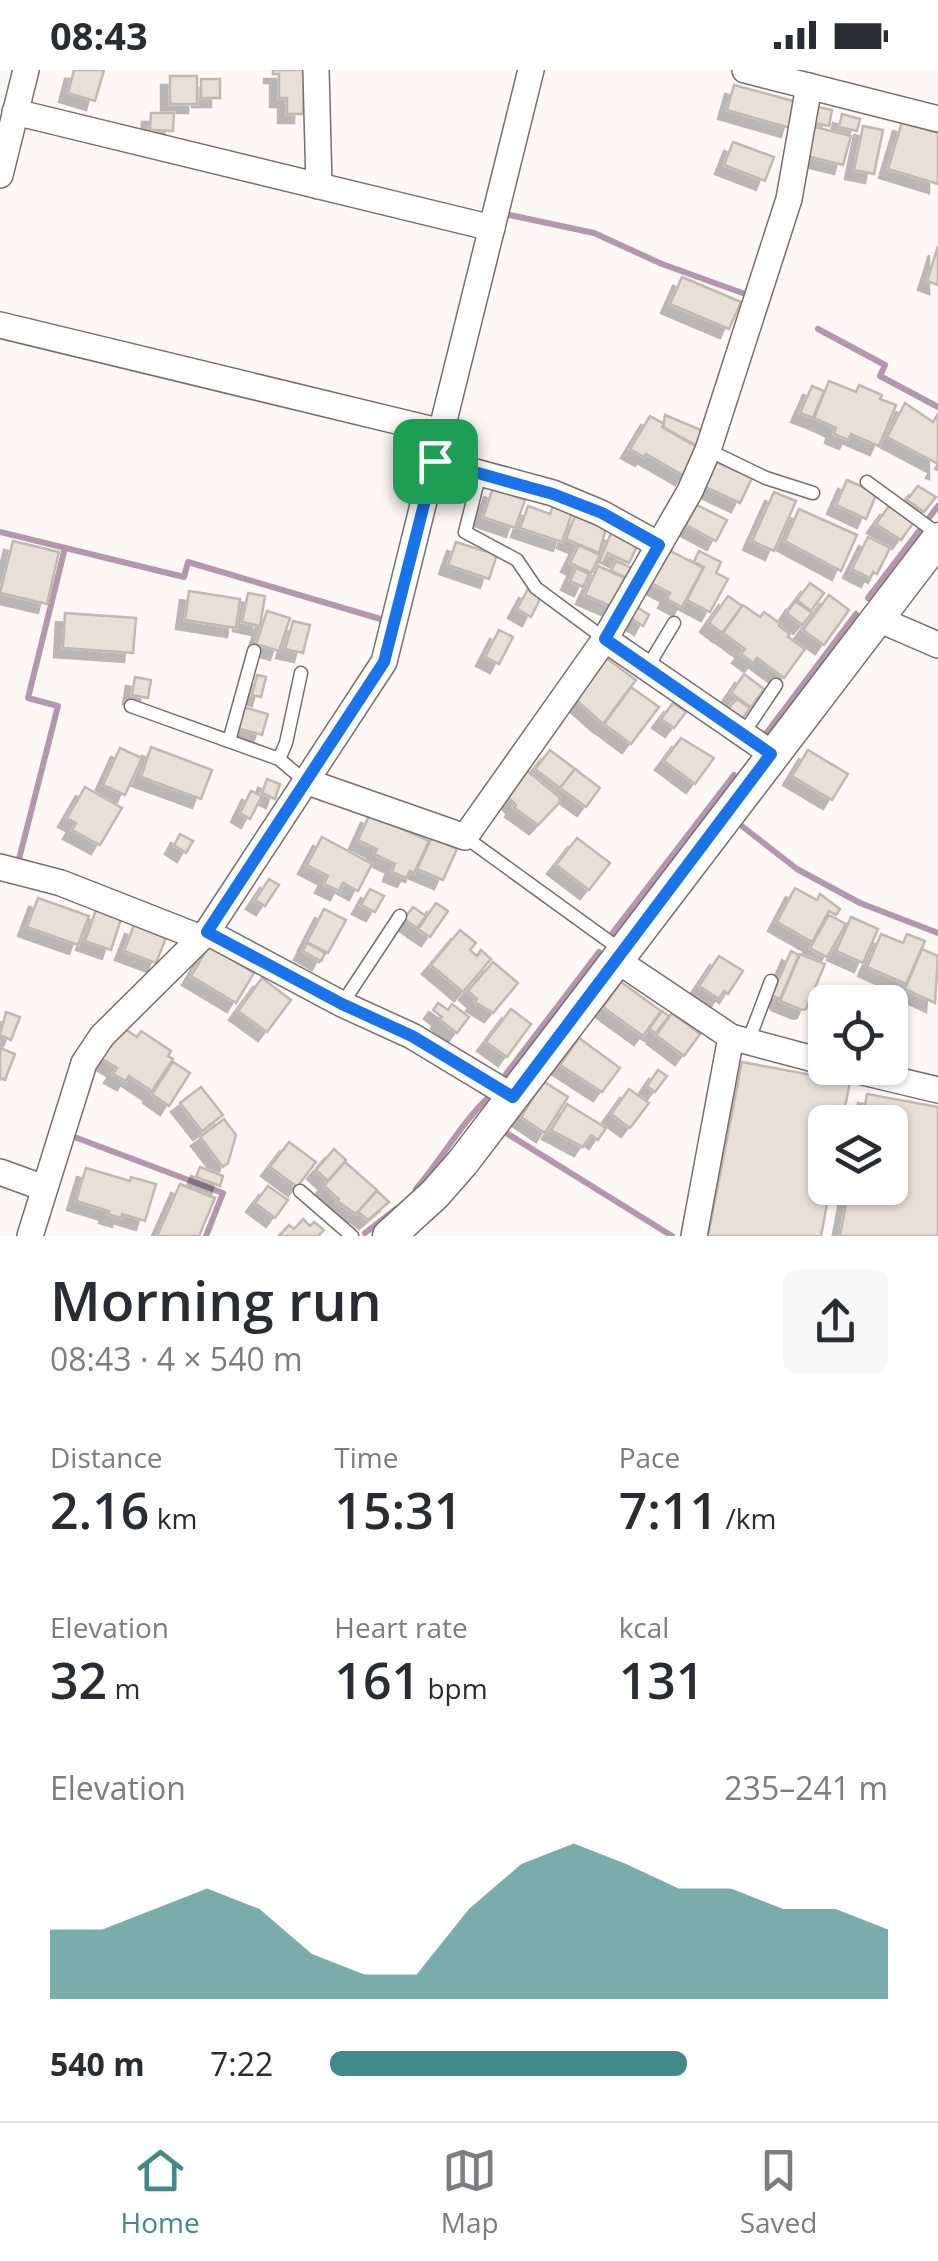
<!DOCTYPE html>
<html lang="en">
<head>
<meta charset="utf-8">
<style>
	body { margin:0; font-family:"Open Sans",sans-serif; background:#f7f7f7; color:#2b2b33; height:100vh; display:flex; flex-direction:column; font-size:38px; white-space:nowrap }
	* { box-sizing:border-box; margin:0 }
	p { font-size:32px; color:#7c7c81 }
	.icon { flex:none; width:55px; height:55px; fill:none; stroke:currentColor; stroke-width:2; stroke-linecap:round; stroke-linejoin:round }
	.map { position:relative; height:1166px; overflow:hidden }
	.sheet { display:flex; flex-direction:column; background:#fff; flex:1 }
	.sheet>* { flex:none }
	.controls { position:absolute; left:808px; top:915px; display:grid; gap:20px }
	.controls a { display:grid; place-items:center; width:100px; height:100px; border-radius:15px; background:#fff; box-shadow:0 2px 8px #0004; font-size:50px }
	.pin { position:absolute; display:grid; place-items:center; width:85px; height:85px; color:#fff; margin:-42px; border-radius:20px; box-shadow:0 5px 15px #0006 }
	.round { display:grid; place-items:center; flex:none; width:105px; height:105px; border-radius:15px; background:#f7f7f7 }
	.summary { display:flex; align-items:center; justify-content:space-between; height:170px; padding:0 50px }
	h1 { font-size:55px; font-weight:600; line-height:75px }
	.stats { display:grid; grid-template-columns:repeat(3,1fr); gap:15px; height:170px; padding:10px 50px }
	.stats div { display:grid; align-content:center }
	.stats b { font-size:50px; font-weight:600 }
	.stats small { font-size:28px; font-weight:400 }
	.stats p { font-size:28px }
	.chart { height:280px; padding:20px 50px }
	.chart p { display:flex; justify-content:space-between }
	.chart svg { width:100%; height:180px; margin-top:10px; fill:#428988; opacity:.7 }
	ul { padding:0 50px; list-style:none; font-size:32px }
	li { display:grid; grid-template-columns:160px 120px 1fr; align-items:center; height:75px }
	li i { height:25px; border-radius:12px; background:#428988 }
	.status { display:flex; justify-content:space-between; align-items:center; height:70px; padding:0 50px; background:#fff; direction:ltr }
	.status svg { height:28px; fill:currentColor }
	.dock { display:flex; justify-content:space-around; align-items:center; height:140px; border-top:2px solid #e1e1e2; background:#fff; font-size:28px; color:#7c7c81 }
	.dock a { display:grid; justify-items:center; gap:5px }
	.dock .active { color:#428988 }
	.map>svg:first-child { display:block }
</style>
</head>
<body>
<div class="status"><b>08:43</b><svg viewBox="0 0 49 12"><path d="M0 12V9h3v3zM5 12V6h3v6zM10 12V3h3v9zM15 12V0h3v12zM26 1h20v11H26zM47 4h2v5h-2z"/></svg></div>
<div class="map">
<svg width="938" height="1166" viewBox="0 0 938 1166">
	<defs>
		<filter id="shadow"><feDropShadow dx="-9" dy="9" stdDeviation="0" flood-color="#0004"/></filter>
	</defs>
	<rect width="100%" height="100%" fill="#fdf8f6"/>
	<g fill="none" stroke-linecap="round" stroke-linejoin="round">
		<!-- stream -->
		<g stroke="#b497ac" stroke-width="6">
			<polyline points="505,144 594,163 662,194 748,225"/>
			<polyline points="818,259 885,295 880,306 938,337"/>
			<polyline points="929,448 938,436"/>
			<polyline points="0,462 184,507 188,492 384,550"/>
			<polyline points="868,528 919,461"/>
			<polyline points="765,665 856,544"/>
			<polyline points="738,753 797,799 860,833 938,863"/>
			<polyline points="18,793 58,636 28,628 65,478"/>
			<polyline points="611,865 734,705"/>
			<polyline points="503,1008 599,882"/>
			<polyline points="503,1061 672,1166"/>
			<polyline points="77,1068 223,1123 206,1166"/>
			<path d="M416 1119C443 1088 462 1051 492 1024"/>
			<polyline points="365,1163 397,1138"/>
		</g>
	</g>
	<!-- building -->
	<g fill="#e8dfd6" stroke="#c1b9b0" stroke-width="2.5" filter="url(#shadow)">
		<polygon points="74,0 104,0 95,31 68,23"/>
		<polygon points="273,0 304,0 303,44 287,44 287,28 279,28 279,4 273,4"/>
		<rect x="170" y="6" width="27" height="28"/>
		<rect x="201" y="9" width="19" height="19"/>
		<polygon points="734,15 797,32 790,58 727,40"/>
		<polygon points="813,36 832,40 829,56 810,52"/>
		<polygon points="151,43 174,43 173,61 150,60"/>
		<polygon points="842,44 860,49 857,61 839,57"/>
		<polygon points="902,52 938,63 938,114 888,99"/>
		<polygon points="811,56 851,66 843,95 803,85"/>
		<polygon points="863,56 883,60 874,104 854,100"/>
		<polygon points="733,72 774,87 765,111 724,95"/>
		<polygon points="938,176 938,215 927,211"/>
		<polygon points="682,207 741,232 729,259 670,234"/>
		<polygon points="829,311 856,322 859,315 882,325 880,329 896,335 879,376 851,364 848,370 834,364 836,358 814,348"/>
		<polygon points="812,316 824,321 813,348 800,343"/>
		<polygon points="905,333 933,352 938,344 938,400 935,399 938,394 887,367"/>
		<polygon points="665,345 703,361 697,376 663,357"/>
		<polygon points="650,346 664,354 662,357 700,379 684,406 646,384 644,387 630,379"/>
		<polygon points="714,391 752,408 740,433 703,416"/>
		<polygon points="847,410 877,423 866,449 836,435"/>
		<polygon points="918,416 936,427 924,442 907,430"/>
		<polygon points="493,418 525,430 515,458 483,447"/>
		<polygon points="774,422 796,431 774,481 752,471"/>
		<polygon points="697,435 727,450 716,471 686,455"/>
		<polygon points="528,436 550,444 553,436 572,443 562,472 520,458"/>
		<polygon points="889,436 914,452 901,470 876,454"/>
		<polygon points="799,439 857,465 841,501 785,471"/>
		<polygon points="575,445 606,458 599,483 566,469"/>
		<polygon points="612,461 639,472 629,493 608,483 603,493 599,492"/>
		<polygon points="868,467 890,478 877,504 873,502 870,508 852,499"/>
		<polygon points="13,471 59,482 47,534 0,523"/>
		<polygon points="456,472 497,485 489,509 448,495"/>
		<polygon points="579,475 600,485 591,503 570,493"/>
		<polygon points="665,478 703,498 682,537 667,529 670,523 648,511"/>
		<polygon points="699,481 721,492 716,503 728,509 710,542 687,530 704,497 694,492"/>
		<polygon points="616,491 632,498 627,508 611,501"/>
		<polygon points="598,496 625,508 613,537 585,525"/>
		<polygon points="576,498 589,504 583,517 570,511"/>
		<polygon points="810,513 824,523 811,541 797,530"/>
		<polygon points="528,519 541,527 531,547 517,539"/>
		<polygon points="189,521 240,529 236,558 185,550"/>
		<polygon points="248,523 265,526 260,556 242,552"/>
		<polygon points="829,525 849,540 824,575 803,560"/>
		<polygon points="728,526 742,536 722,563 709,553"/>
		<polygon points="795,531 812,543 802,555 787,543"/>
		<polygon points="743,535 760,547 764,542 781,554 779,556 790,564 788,567 805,579 784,608 757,588 753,593 741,584 745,579 723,563"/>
		<polygon points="637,537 649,545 643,556 631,548"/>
		<polygon points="267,541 290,548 279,581 256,574"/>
		<polygon points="65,543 136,548 133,583 63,578"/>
		<polygon points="293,551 310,555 303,583 285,579"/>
		<polygon points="499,560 513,567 499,594 485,587"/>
		<polygon points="606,588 636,610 603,654 575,629"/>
		<polygon points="744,604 764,619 751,637 731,623"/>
		<polygon points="257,605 266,607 261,627 252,625"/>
		<polygon points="135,607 151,610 148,628 132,625"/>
		<polygon points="631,617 659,637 631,674 604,654"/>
		<polygon points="737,629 750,638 741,650 726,640"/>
		<polygon points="673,633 686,642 674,658 661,649"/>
		<polygon points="243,637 268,644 262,665 237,658"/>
		<polygon points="681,668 714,688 695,714 664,691"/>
		<polygon points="151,677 212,700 201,729 141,707"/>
		<polygon points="120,678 142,688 125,725 103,715"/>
		<polygon points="550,680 575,699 560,718 535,699"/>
		<polygon points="808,680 848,704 832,730 792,706"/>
		<polygon points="524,698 559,727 560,732 538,755 514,738 516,735 502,721"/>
		<polygon points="575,699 600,718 586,737 560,718"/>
		<polygon points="267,709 280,714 275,729 262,723"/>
		<polygon points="85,717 122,738 100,775 72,760 76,753 67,748"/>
		<polygon points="251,721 262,726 250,749 240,743"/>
		<polygon points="370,744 429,771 414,803 410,801 406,808 392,802 395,794 374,784 377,779 358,770"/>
		<polygon points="180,764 193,771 186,783 174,775"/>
		<polygon points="322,767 372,794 358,821 343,813 339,821 324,814 328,806 307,795"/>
		<polygon points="432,767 457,779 443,810 417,799"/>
		<polygon points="577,768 610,793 589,820 556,795"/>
		<polygon points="269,809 279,815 265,836 255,830"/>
		<polygon points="795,818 817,830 820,824 840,839 836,845 829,841 812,872 777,852"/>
		<polygon points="370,819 384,826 375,842 361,835"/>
		<polygon points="38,828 89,846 78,875 27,857"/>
		<polygon points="436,833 448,841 430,867 418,859"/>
		<polygon points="413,837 426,846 417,858 404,849"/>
		<polygon points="324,839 346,850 328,883 307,872"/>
		<polygon points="96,840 121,849 111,880 85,871"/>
		<polygon points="829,845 846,854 827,887 810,878"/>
		<polygon points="851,847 878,859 863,893 836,881"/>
		<polygon points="134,855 166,868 156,893 124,881"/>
		<polygon points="460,860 476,873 470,880 477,886 481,880 491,889 463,922 431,895"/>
		<polygon points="881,864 903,873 907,864 925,871 906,914 867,897"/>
		<polygon points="307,873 325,883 321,891 303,881"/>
		<polygon points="209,876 254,903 236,933 191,906"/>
		<polygon points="922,879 938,886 935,933 905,919"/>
		<polygon points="791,881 799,885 780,929 772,925"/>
		<polygon points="800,884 825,894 806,939 802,940 780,931"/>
		<polygon points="719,886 743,901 728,924 724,921 719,929 699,916"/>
		<polygon points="493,892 518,913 493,943 475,932 477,929 468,921"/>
		<polygon points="262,908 291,930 267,962 238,941"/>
		<polygon points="621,912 661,941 643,966 603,937"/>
		<polygon points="438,933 448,940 452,934 469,947 457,963 440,950 442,947 433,940"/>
		<polygon points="511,939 531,954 507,987 486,972"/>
		<polygon points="662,941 669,946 656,963 649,959"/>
		<polygon points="6,942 20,947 11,970 0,965"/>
		<polygon points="672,943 700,964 684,986 656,965"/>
		<polygon points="122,957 137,967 141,961 171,981 168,986 173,989 152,1021 129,1006 126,1011 113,1004 117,998 97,986 106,973 111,976"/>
		<polygon points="579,968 620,998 602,1022 560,995"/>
		<polygon points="0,978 15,984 5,1010 0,1008"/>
		<polygon points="173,992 190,1003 169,1036 152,1024"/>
		<polygon points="742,992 850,1012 842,1052 825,1052 825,1118 830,1118 821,1166 708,1166"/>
		<polygon points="658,1000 667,1006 655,1022 647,1016"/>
		<polygon points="543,1011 568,1027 545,1063 521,1047"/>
		<polygon points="201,1017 223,1045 202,1061 180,1033"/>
		<polygon points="629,1019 649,1033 630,1058 611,1044"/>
		<polygon points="867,1024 938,1037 938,1166 840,1166 849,1118 890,1118 890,1052 862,1052"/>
		<polygon points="567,1034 606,1058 598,1070 591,1065 583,1077 551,1060"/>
		<polygon points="224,1049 236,1065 228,1093 223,1097 200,1067"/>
		<polygon points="289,1072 316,1092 297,1117 270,1097"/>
		<polygon points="334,1079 346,1090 328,1111 316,1100"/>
		<polygon points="345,1092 377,1120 356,1144 337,1131 339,1129 324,1116"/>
		<polygon points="200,1097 223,1106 220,1116 196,1107"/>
		<polygon points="86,1098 130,1111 131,1107 156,1114 145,1151 122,1144 121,1148 108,1144 109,1141 76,1131"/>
		<polygon points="180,1114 215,1128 199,1166 157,1166"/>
		<polygon points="268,1116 288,1130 275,1148 255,1133"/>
		<polygon points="377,1121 389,1132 368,1150 358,1142"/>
		<polygon points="303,1149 310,1156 314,1152 324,1160 318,1166 279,1166 289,1155 294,1159"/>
	</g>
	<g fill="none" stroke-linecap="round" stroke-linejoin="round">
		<!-- service casing -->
		<g stroke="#7a6e6b" stroke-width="15">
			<g id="service">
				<polyline points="708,380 766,408 813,423"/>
				<polyline points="480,403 465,462 517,490 536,518 605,569"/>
				<polyline points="867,412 938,464"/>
				<polyline points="647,598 674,553"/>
				<polyline points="131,636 279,689 305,711"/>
				<polyline points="743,664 776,615"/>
				<polyline points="229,671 254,581"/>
				<polyline points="279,689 286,673 301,603"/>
				<polyline points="465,767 621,880"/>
				<polyline points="342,934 400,846"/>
				<polyline points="748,972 771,911"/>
				<polyline points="300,1121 352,1166"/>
			</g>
		</g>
		<!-- minor casing -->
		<g stroke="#7a6e6b" stroke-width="28">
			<g id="minor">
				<polyline points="316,0 319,116"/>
				<polyline points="745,0 938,49"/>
				<polyline points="15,42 492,158"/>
				<polyline points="0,105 26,0"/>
				<polyline points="0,255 442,362"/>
				<polyline points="435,391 553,423 601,443 659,475"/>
				<polyline points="878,549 938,575"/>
				<polyline points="605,569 771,683"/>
				<polyline points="305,711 465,767 605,569 690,421 708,380 789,129 809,16"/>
				<polyline points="0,797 61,813 201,868"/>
				<polyline points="207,862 342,934 412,966 513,1027"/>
				<polyline points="618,891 731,967 825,992"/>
				<polyline points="846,998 938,1020"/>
				<polyline points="0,1102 44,1118"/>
				<polyline points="30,1166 84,993 102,966 207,862 384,592 531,0"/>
				<polyline points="694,1166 731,967"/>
			</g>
		</g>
		<!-- tertiary casing -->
		<g stroke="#7a6e6b" stroke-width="35">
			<polyline id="tertiary" points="389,1166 435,1124 463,1092 938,469"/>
		</g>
		<!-- service -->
		<use href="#service" stroke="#fff" stroke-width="12"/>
		<!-- minor -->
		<use href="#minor" stroke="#fff" stroke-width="25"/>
		<!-- tertiary -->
		<use href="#tertiary" stroke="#fff" stroke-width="32"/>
	</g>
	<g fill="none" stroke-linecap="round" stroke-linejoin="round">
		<!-- route casing -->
		<g stroke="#fff" stroke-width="20">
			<polygon id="route" points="435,391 553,424 602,443 659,475 605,569 771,684 513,1027 412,966 342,934 207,862 384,592"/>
		</g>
		<!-- route -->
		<use href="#route" stroke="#1a73e8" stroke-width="12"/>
	</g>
</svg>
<div class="controls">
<a><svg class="icon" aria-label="locate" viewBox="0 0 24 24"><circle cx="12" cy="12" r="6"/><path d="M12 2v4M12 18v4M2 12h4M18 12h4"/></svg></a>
<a><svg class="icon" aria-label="layers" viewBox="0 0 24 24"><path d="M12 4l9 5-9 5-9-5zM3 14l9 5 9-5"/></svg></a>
</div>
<div class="pin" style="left:435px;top:391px;background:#1e9e55"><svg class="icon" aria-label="arrive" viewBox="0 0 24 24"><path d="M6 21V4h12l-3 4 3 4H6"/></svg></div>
</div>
<section class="sheet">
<div class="summary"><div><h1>Morning run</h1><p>08:43 · 4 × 540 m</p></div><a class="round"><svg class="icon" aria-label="share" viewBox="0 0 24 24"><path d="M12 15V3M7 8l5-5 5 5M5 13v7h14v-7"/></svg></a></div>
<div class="stats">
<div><p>Distance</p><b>2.16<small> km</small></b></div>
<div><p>Time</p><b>15:31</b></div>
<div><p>Pace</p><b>7:11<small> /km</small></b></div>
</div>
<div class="stats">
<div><p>Elevation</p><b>32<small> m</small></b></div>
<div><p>Heart rate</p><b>161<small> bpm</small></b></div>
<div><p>kcal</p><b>131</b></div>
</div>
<div class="chart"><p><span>Elevation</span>235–241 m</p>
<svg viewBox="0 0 160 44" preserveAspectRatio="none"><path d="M0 44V27L10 27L20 22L30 17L40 22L50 33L60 38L70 38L80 22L90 11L100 6L110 11L120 17L130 17L140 22L150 22L160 27V44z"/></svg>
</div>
<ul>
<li><b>540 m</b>7:22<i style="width:64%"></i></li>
</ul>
</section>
<nav class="dock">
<a class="active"><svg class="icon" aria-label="home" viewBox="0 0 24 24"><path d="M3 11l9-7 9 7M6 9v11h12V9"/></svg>Home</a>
<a><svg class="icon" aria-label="map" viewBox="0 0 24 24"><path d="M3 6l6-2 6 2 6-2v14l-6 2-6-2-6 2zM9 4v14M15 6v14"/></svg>Map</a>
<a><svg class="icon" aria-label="saved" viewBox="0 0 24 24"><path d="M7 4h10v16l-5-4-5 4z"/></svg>Saved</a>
</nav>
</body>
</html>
